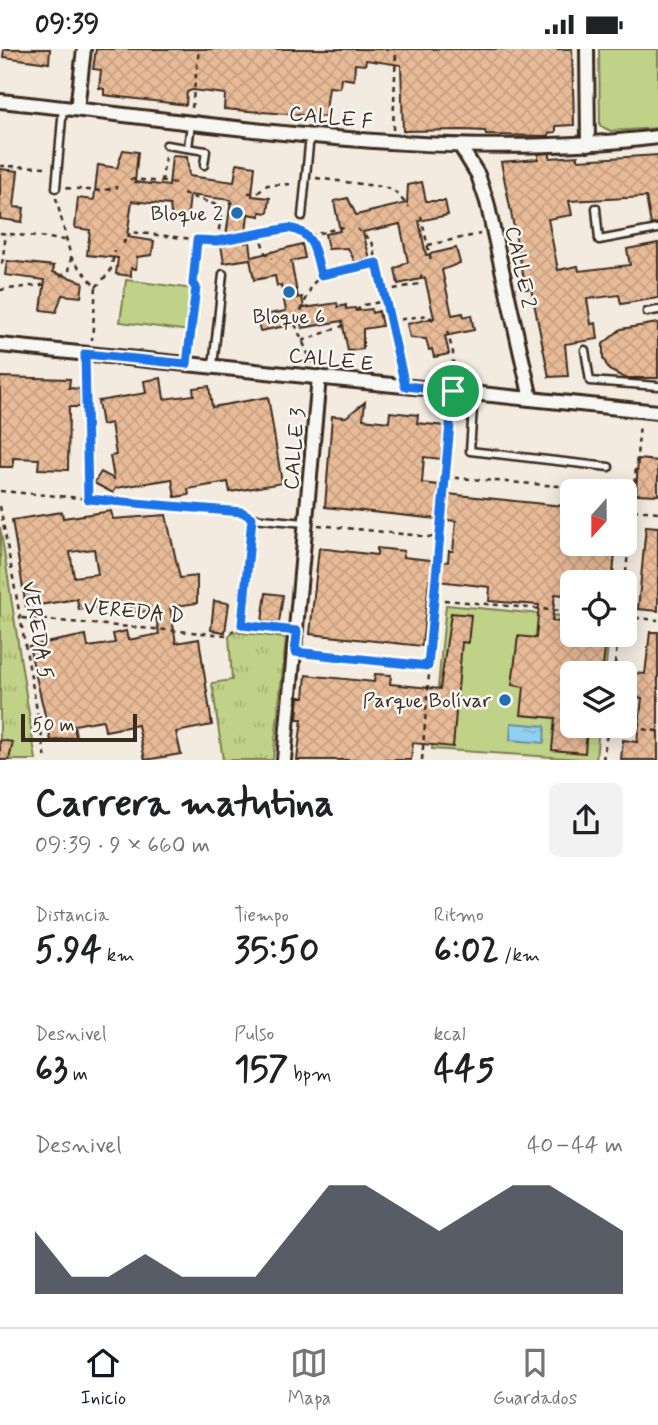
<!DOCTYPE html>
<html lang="es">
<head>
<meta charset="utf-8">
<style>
	body { margin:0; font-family:Mynerve,sans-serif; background:#f2f2f2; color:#202124; height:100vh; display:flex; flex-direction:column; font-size:26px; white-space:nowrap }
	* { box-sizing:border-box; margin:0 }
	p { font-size:23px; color:#757577 }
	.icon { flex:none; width:38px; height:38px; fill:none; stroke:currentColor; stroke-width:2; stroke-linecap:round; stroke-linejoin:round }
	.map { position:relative; height:711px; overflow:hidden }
	.panel { display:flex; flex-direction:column; background:#fff; flex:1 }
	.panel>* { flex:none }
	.needle { width:46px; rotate:201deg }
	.fabs { position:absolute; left:560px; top:430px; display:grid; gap:14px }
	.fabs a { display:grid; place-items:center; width:77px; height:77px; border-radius:10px; background:#fff; box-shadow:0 4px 18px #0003; font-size:35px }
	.scale { position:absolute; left:21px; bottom:18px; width:116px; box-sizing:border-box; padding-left:7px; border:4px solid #3b2a1e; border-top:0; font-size:19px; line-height:24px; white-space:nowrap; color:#3b2a1e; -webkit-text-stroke:5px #f6f6f2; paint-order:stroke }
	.pin { position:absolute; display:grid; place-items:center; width:60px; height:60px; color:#fff; margin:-30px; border:4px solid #fff; border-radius:50%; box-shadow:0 2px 7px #0007 }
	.round { display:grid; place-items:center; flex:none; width:74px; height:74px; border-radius:10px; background:#f2f2f2 }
	.head { display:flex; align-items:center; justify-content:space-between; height:119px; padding:0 35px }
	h1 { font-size:38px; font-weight:700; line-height:52px }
	.figures { display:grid; grid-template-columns:repeat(3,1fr); gap:10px; height:119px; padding:7px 35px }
	.figures div { display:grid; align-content:center }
	.figures b { font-size:35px; font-weight:700 }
	.figures small { font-size:19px; font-weight:400 }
	.figures p { font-size:19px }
	.chart { height:196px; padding:14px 35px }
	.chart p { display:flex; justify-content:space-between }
	.chart svg { width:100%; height:126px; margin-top:7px; fill:#111827; opacity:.7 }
	.status { display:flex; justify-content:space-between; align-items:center; height:49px; padding:0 35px; background:#fff; direction:ltr }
	.status svg { height:19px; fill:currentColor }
	.tabs { display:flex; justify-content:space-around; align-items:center; height:98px; border-top:2px solid #e0e0e0; background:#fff; font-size:19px; color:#757577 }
	.tabs a { display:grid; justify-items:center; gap:4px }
	.tabs .selected { color:#111827 }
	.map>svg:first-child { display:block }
</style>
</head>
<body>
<div class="status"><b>09:39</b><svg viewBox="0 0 49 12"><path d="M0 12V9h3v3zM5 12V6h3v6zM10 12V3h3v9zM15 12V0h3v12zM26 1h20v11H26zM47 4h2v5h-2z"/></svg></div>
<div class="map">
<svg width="658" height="711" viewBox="0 0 658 711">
	<defs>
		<pattern id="park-tufts" width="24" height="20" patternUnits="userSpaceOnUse" patternTransform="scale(1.75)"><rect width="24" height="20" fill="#bfd287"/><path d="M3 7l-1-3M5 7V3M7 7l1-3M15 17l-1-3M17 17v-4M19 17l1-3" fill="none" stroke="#a5b474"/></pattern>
		<pattern id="water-ripples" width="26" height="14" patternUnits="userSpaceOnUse" patternTransform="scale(1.75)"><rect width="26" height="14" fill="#8fd1f1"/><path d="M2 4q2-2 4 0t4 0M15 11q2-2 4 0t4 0" fill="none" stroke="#7cb4ce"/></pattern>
		<pattern id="building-cross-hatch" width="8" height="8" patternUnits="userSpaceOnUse" patternTransform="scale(1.75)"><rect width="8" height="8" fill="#e8bb98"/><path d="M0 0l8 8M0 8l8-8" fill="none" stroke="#c8a183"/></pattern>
	</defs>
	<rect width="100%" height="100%" fill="#f3eae0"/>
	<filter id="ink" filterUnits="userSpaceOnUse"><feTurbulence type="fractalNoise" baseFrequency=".0143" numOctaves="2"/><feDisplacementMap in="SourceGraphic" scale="14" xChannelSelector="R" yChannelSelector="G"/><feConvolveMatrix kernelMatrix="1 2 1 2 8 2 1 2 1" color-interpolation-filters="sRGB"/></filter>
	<g filter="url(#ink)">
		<!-- park -->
		<g fill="url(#park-tufts)" stroke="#7d7e52" stroke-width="2">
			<polygon points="0,478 3,496 36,711 0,711"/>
			<polygon points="235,583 286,589 273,711 223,711 212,634 232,631 229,587"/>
		</g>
		<!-- pitch -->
		<g fill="#bfd287" stroke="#7d7e52" stroke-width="2">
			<polygon points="599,0 658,0 658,79 611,82 600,77"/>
			<polygon points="126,231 194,240 189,282 120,273"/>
			<polygon points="446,556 572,568 572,586 609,586 605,625 572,625 572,677 599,677 596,711 432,700"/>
		</g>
		<!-- water -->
		<polygon fill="url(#water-ripples)" stroke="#6d8e9d" stroke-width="2" points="511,674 545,677 544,694 510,691"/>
		<!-- building -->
		<g fill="url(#building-cross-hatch)" stroke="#3b2a1e" stroke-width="2" fill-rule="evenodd">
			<polygon points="4,0 50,0 49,14 3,8"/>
			<polygon points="96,0 572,0 574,76 556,77 556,83 549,84 549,87 486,86 485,82 463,81 403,82 401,16 366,11 365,16 355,15 354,31 341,29 340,39 329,38 325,68 224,60 225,45 192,41 187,43 186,56 104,46 104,40 99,39 101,21 93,20"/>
			<polygon points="123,101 138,103 135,133 169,137 172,107 187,108 189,127 234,133 237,114 255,117 252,147 270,149 268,164 260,163 260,167 248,165 245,194 250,193 252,208 302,195 305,209 291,212 298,249 302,248 304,259 337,254 338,258 346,256 346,260 355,259 356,262 371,260 372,264 379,262 382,277 363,280 363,300 348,302 342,272 302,279 301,274 260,282 257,267 286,262 281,236 277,237 275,227 254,231 250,210 224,214 221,196 225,195 231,151 190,146 187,173 172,171 170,156 132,152 127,188 154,192 152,206 137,208 136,220 131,219 131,227 116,225 118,209 87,206 90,181 75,179 78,149 94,151 98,116 117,119"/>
			<polygon points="550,104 550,109 578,107 578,111 658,106 658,174 651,176 646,148 569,152 572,166 548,170 558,221 578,217 579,222 630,216 627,200 658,194 658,249 621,255 619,246 587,250 591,275 596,274 598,290 565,295 568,327 549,328 531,239 526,240 501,113 538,110 538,105"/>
			<polygon points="0,120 18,122 14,158 24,159 22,173 0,170"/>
			<polygon points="422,133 426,152 445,152 448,166 419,172 426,206 456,199 460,214 442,221 452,266 463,264 464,268 471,266 474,281 445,287 449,305 434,308 432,300 429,301 426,290 410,289 407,275 434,269 425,229 398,235 395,220 408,213 400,175 363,183 370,210 355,213 348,199 328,200 325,185 340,182 334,152 348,149 356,166 407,154 408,136"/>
			<polygon points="7,212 54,217 53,223 83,233 81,248 62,246 56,263 41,261 45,231 5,226"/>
			<polygon points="658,274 658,329 625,329 609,321 603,309 603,295 621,280"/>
			<polygon points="0,328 70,330 69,339 80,340 80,358 69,358 68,421 38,420 39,410 13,409 13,418 0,418"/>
			<polygon points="161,329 164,350 194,346 193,339 209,337 212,358 268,348 282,434 230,443 228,433 188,440 189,446 175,448 172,430 116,439 113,444 94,434 101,423 114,430 110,407 116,406 111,374 102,376 98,352 146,344 144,332"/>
			<polygon points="365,353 363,370 389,373 390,363 418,366 417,374 445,377 441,410 424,408 422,434 438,436 438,444 572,458 572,495 616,495 612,534 572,534 572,547 555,545 552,572 572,574 572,586 593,586 591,599 605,600 602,625 572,625 572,677 587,677 585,704 552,701 555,669 521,666 524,638 512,636 518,587 536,589 539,556 489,552 490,538 429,531 422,597 310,585 319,499 377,506 377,499 404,502 403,508 448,513 449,502 453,502 456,472 325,458 332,367 346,368"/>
			<polygon points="638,410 658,412 658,446 636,445"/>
			<path d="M111 462 113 470 166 466 180 529 197 527V554L170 558 176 594 199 590 212 676 176 683 181 705 145 711 138 676 105 682 103 671 74 676 76 688 51 692 29 597 86 586 88 598 115 594 113 585 126 582 128 591 159 585 155 561 132 564 130 554 79 561 77 550 26 558 12 471 62 463 63 469ZM94 500 98 525 74 528 70 503Z"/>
			<polygon points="646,477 658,478 658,562 638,560"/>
			<polygon points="266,544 283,546 279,574 262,572"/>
			<polygon points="214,552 229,554 225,583 211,581"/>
			<polygon points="451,564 471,566 468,594 462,593 453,698 413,694 411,711 297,711 302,670 297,670 299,648 304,648 306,626 374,633 375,625 391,626 390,635 440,640"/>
			<polygon points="650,583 658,583 658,711 621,711 623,691 637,693 642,649 631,648 634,624 645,625"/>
			<polygon points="0,691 13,693 9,711 0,711"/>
		</g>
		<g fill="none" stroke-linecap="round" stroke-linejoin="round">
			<!-- service casing -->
			<g stroke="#3b2a1e" stroke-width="11">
				<g id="service">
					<polyline points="166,96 206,102 204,116"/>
					<polyline points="188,99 191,74"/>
					<polyline points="56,139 63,58"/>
					<polyline points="596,159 599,191 658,180"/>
					<polyline points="302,167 310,86"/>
					<polyline points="647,263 658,261"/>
					<polyline points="585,301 590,332 658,337"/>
					<polyline points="213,317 223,225"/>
					<polyline points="474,344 470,402 609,418"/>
					<polyline points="297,582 242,576 252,469 305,474"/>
				</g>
			</g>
			<!-- minor casing -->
			<g stroke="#3b2a1e" stroke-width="18">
				<g id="minor">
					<polyline points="587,0 588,95"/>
					<path d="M0 52C218 74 439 115 658 88"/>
					<polyline points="77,60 84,0"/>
					<polyline points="461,98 478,126 487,153 531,350"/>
					<polyline points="0,296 658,363"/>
					<polyline points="284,711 319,328"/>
				</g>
			</g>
			<!-- path -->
			<g stroke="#3b2a1e" stroke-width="2.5" stroke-dasharray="5 5" stroke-linecap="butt">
				<polyline points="192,59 199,0"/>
				<polyline points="393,81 396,0"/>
				<polyline points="0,117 47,118"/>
				<polyline points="316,129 383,138 393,141 409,158"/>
				<polyline points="130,130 176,134"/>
				<polyline points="162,133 165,107"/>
				<polyline points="66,139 101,142 118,138"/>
				<polyline points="248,144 258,144 267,136 295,135"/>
				<polyline points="183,145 223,158"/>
				<polyline points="56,149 71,208 96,238 92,291"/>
				<polyline points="421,167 431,212"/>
				<polyline points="357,180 372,192 401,322"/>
				<polyline points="259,183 265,204 272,209"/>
				<polyline points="0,184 65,191"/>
				<polyline points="309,187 346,177"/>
				<polyline points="217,191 223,158 236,151"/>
				<polyline points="124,195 124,192 128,192 130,183 211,192 275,180 297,181 313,192 321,226 378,213"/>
				<polyline points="428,196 480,185"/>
				<polyline points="2,215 6,185"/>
				<polyline points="60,227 69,222 71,209"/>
				<polyline points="96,238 110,223 115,202"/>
				<polyline points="0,241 49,235"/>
				<polyline points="384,242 419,235 423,222"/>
				<polyline points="301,262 312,236 321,226"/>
				<polyline points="356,262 363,256 386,252"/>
				<polyline points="391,272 428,266 435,274"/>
				<polyline points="295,275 312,314"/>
				<polyline points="447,282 453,303 453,327"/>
				<polyline points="302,292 348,275"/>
				<polyline points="188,301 196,238 193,235 197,191"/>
				<polyline points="86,317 88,450"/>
				<polyline points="445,428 634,443"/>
				<polyline points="0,442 243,463"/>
				<polyline points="0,457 46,711"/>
				<polyline points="633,461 658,463"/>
				<polyline points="318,476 440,489"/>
				<polyline points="625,534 640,375"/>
				<polyline points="434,550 572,563"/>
				<polyline points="625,568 658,571"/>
				<polyline points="22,569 226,586 234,581"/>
				<polyline points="306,604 428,617"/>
				<polyline points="614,625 618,586"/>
				<polyline points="613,677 658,682"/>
				<polyline points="422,711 451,355"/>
				<polyline points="603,711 608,677"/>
			</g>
			<!-- service -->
			<use href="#service" stroke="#f6f6f2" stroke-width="6"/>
			<!-- minor -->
			<use href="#minor" stroke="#f6f6f2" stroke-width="12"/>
		</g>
	</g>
	<g fill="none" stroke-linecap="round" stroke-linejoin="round" filter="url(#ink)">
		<!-- route casing -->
		<g stroke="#fff" stroke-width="14">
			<path id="route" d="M289 179C315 184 315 203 321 226L377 214 405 337 453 342 428 617 295 603 297 582 242 576 252 469 242 463 88 450 85 305 187 315 196 238 193 235 197 191 217 192Z"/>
		</g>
		<!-- route -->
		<use href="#route" stroke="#1a73e8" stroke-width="9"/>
	</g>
	<!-- markers -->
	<g fill="#1f6fb2" stroke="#f6f6f2" stroke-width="2.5">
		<circle cx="237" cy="164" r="7"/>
		<circle cx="289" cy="243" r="7"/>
		<circle cx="505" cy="651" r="7"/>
	</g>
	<g text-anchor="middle" stroke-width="5" stroke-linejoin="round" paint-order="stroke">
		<!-- street labels -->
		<g font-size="21" fill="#3b2a1e" stroke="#f6f6f2">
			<text transform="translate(331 68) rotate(6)" y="7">CALLE F</text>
			<text transform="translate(521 218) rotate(78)" y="7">CALLE 2</text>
			<text transform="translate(331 310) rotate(6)" y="7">CALLE E</text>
			<text transform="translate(294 400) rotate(-85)" y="7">CALLE 3</text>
			<text transform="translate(134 562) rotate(5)" y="7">VEREDA D</text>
			<text transform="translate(38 581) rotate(80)" y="7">VEREDA 5</text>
		</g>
		<!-- poi labels -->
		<g font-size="21" fill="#3b2a1e" stroke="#f6f6f2" text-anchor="end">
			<text x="223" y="171">Bloque 2</text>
			<text x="289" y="274" text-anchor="middle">Bloque 6</text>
			<text x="491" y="658">Parque Bolívar</text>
		</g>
	</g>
</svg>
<div class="fabs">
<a><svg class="needle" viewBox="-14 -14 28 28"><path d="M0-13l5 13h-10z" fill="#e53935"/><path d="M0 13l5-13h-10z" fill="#757577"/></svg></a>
<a><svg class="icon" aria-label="locate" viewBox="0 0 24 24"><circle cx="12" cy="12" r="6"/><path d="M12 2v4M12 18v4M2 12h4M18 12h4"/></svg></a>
<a><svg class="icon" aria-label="layers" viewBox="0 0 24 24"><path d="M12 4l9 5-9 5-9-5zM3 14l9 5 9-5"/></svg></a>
</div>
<div class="scale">50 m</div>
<div class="pin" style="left:453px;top:342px;background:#1e9e55"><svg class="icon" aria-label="arrive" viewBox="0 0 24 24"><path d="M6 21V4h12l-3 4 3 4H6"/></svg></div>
</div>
<section class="panel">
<div class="head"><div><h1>Carrera matutina</h1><p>09:39 · 9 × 660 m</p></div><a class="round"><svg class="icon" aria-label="share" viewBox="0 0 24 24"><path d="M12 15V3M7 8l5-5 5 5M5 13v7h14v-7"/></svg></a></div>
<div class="figures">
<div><p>Distancia</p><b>5.94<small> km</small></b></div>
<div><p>Tiempo</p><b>35:50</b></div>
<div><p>Ritmo</p><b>6:02<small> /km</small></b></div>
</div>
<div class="figures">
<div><p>Desnivel</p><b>63<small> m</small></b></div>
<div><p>Pulso</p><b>157<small> bpm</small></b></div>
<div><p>kcal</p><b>445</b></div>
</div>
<div class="chart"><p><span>Desnivel</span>40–44 m</p>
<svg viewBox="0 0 160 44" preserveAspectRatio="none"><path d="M0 44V22L10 38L20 38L30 30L40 38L50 38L60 38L70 22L80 6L90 6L100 14L110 22L120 14L130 6L140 6L150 14L160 22V44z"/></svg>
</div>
</section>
<nav class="tabs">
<a class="selected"><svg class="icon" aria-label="home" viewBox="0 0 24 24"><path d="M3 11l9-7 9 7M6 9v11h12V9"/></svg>Inicio</a>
<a><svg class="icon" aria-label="map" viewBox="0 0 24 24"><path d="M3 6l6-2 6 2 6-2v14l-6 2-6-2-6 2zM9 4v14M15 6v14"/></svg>Mapa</a>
<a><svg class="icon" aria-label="saved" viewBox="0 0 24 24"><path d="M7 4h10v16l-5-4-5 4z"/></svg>Guardados</a>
</nav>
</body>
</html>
